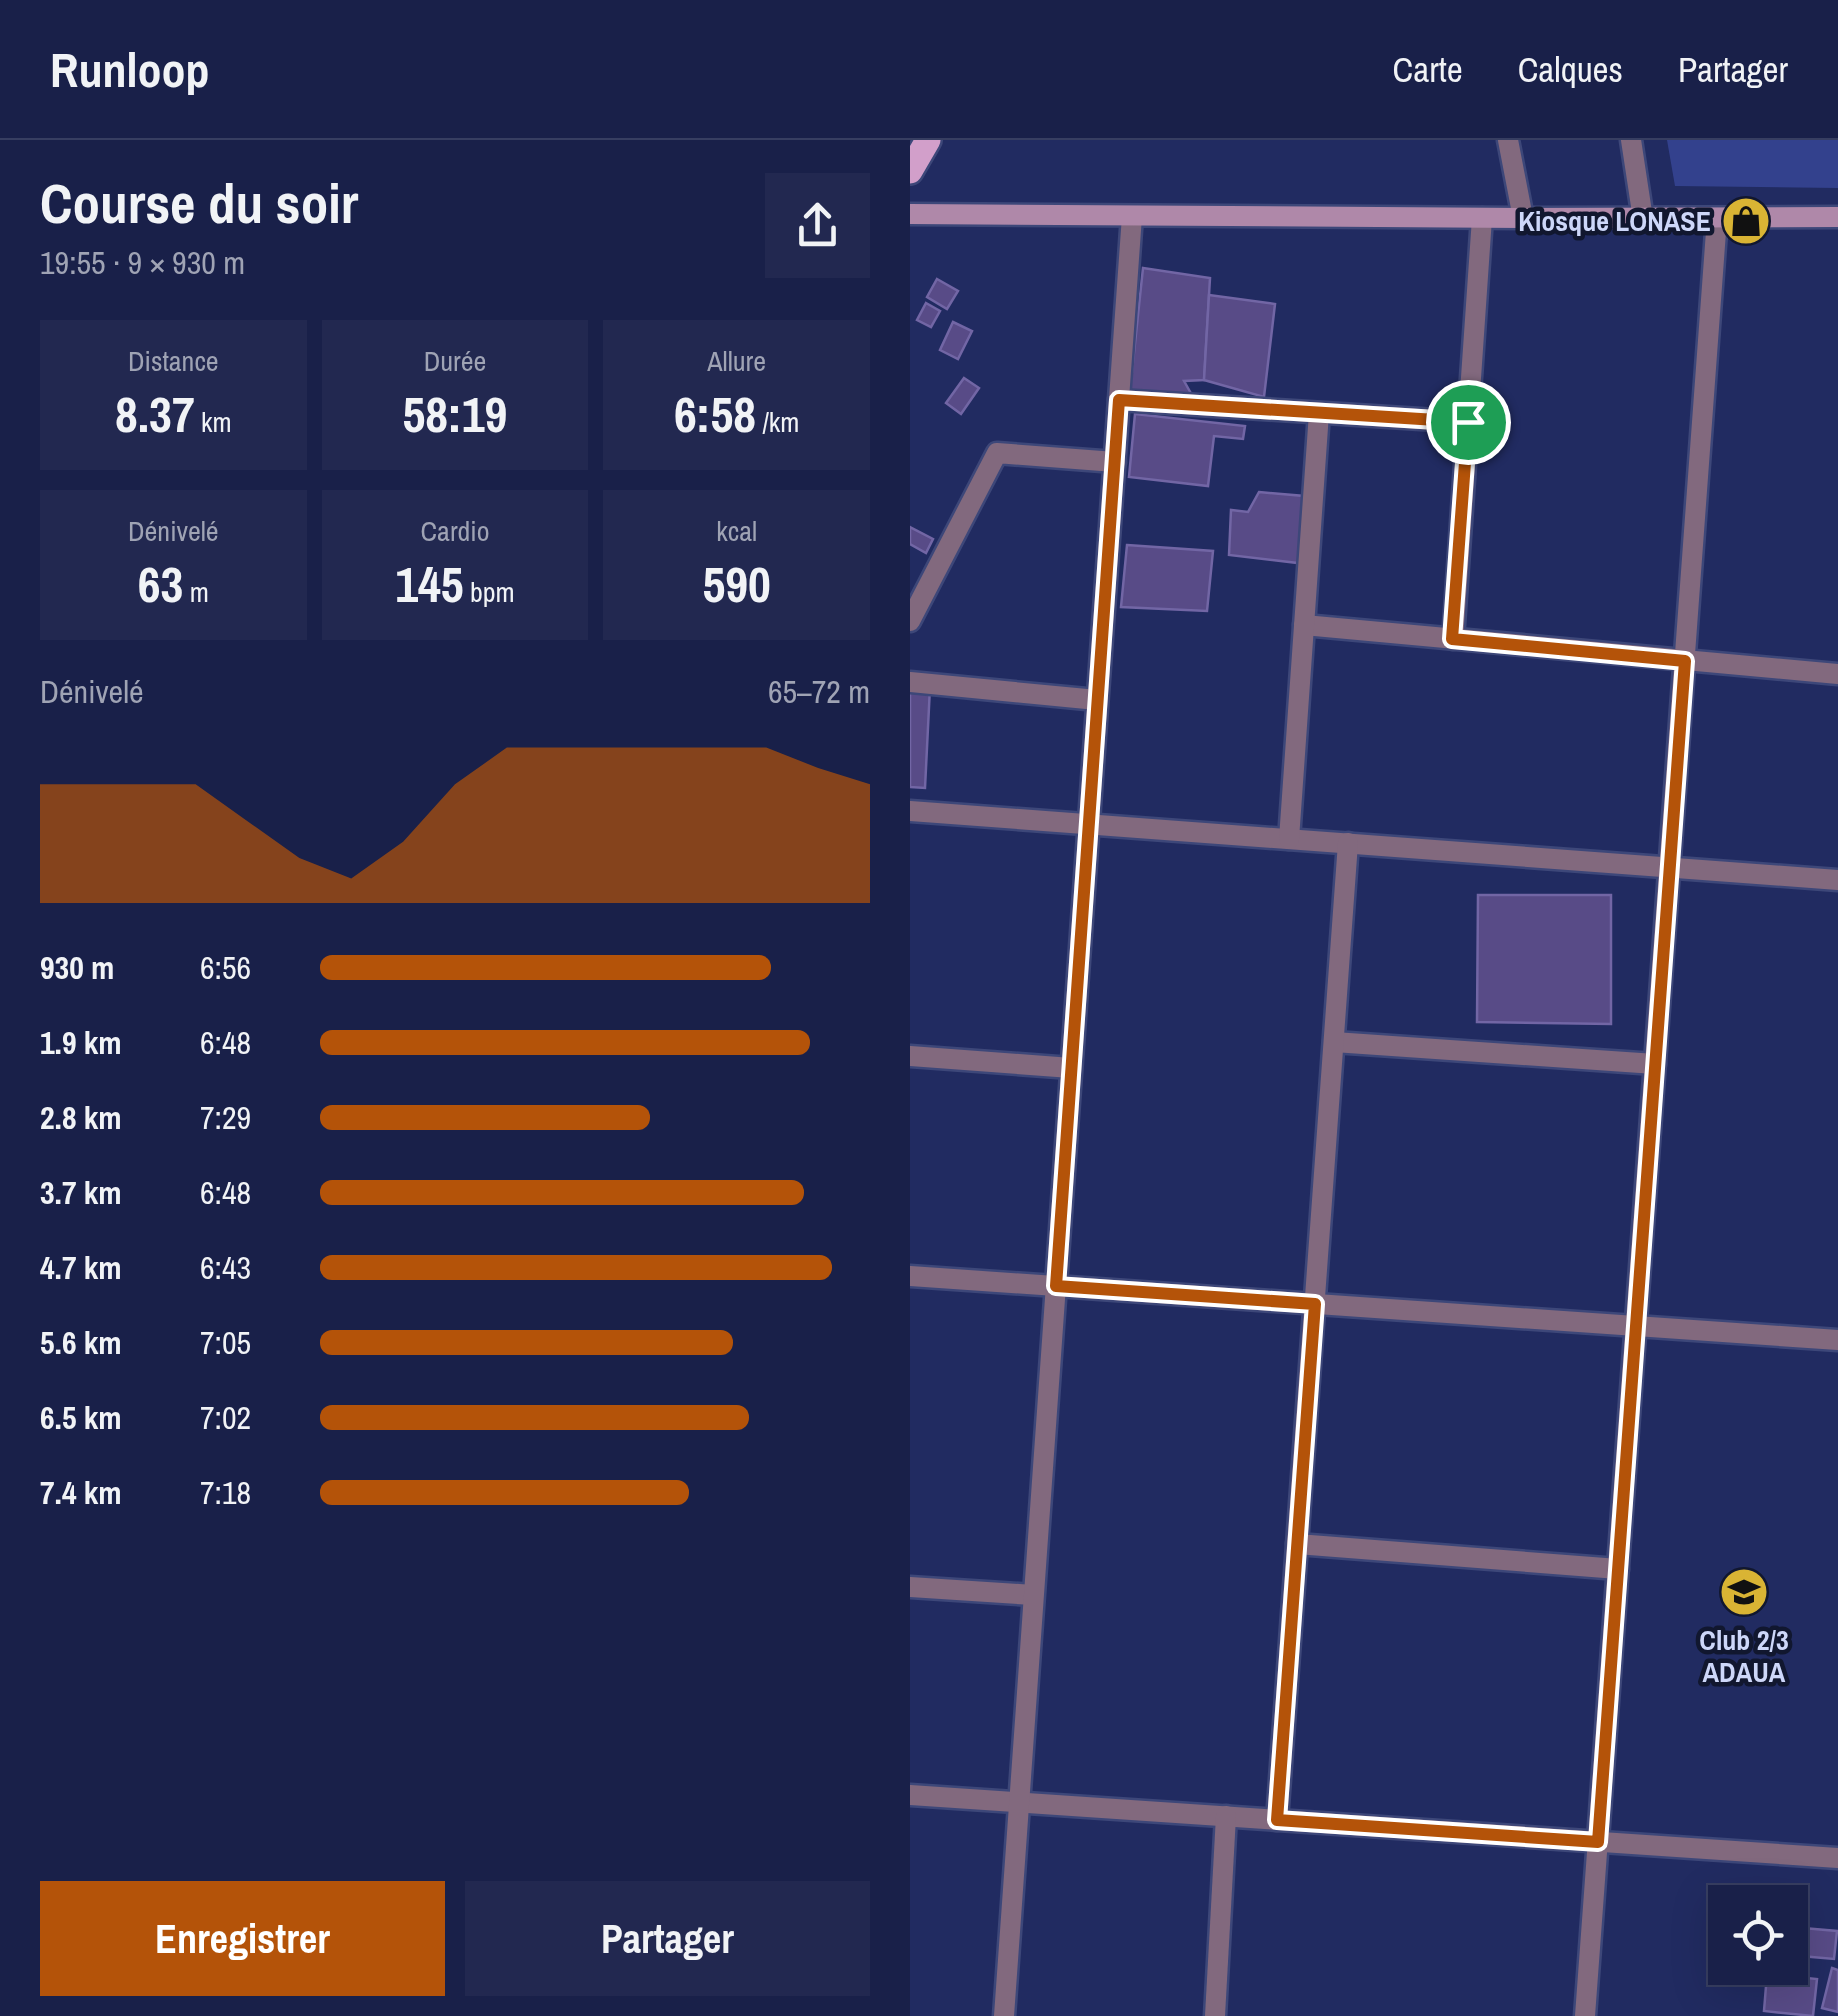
<!DOCTYPE html>
<html lang="fr">
<head>
<meta charset="utf-8">
<style>
	body { margin:0; font-family:"Archivo Narrow",sans-serif; background:#222850; color:#f1f3f6; height:100vh; display:flex; flex-direction:column; font-size:38px; white-space:nowrap }
	* { box-sizing:border-box; margin:0 }
	p { font-size:32px; color:#9fa3b4 }
	.icon { flex:none; width:55px; height:55px; fill:none; stroke:currentColor; stroke-width:2; stroke-linecap:round; stroke-linejoin:round }
	.map { position:relative; flex:1; overflow:hidden }
	.panel { display:flex; flex-direction:column; background:#192049; width:910px }
	.panel>* { flex:none }
	.tools { position:absolute; left:798px; top:1745px; display:grid; gap:20px }
	.tools a { display:grid; place-items:center; width:100px; height:100px; border-radius:0px; background:#192049; box-shadow:0 10px 40px #0002,0 0 0 2px #373e61; font-size:50px }
	.pin { position:absolute; display:grid; place-items:center; width:85px; height:85px; color:#fff; margin:-42px; border:5px solid #fff; border-radius:50%; box-shadow:0 2px 10px #0007 }
	.round { display:grid; place-items:center; flex:none; width:105px; height:105px; border-radius:0px; background:#222850 }
	.summary { display:flex; align-items:center; justify-content:space-between; height:170px; padding:0 40px }
	h1 { font-size:55px; font-weight:700; line-height:75px }
	.figures { display:grid; grid-template-columns:repeat(3,1fr); gap:15px; height:170px; padding:10px 40px }
	.figures div { display:grid; align-content:center; border-radius:0px; background:#222850; text-align:center }
	.figures b { font-size:50px; font-weight:700 }
	.figures small { font-size:28px; font-weight:400 }
	.figures p { font-size:28px }
	.chart { height:280px; padding:20px 40px }
	.chart p { display:flex; justify-content:space-between }
	.chart svg { width:100%; height:180px; margin-top:10px; fill:#b45309; opacity:.7 }
	.cta { display:flex; gap:20px; margin-top:auto; padding:20px 40px }
	.cta a { flex:1; height:115px; border-radius:0px; background:#b45309; color:#fff; font-size:40px; font-weight:700; line-height:115px; text-align:center }
	.cta a+a { background:#222850; color:#f1f3f6 }
	ul { padding:0 40px; list-style:none; font-size:32px }
	li { display:grid; grid-template-columns:160px 120px 1fr; align-items:center; height:75px }
	li i { height:25px; border-radius:12px; background:#b45309 }
	header { display:flex; align-items:center; gap:60px; box-sizing:border-box; height:140px; padding:0 50px; background:#192049; border-bottom:2px solid #373e61 }
	header strong { font-size:48px }
	nav { display:flex; gap:55px; margin-inline-start:auto; font-size:35px }
	main { display:flex; flex:1; min-height:0 }
	.map>svg:first-child { display:block }
</style>
</head>
<body>
<header>
<strong>Runloop</strong>
<nav><a>Carte</a><a>Calques</a><a>Partager</a></nav>
</header>
<main>
<section class="panel">
<div class="summary"><div><h1>Course du soir</h1><p>19:55 · 9 × 930 m</p></div><a class="round"><svg class="icon" aria-label="share" viewBox="0 0 24 24"><path d="M12 15V3M7 8l5-5 5 5M5 13v7h14v-7"/></svg></a></div>
<div class="figures">
<div><p>Distance</p><b>8.37<small> km</small></b></div>
<div><p>Durée</p><b>58:19</b></div>
<div><p>Allure</p><b>6:58<small> /km</small></b></div>
</div>
<div class="figures">
<div><p>Dénivelé</p><b>63<small> m</small></b></div>
<div><p>Cardio</p><b>145<small> bpm</small></b></div>
<div><p>kcal</p><b>590</b></div>
</div>
<div class="chart"><p><span>Dénivelé</span>65–72 m</p>
<svg viewBox="0 0 160 44" preserveAspectRatio="none"><path d="M0 44V15L10 15L20 15L30 15L40 24L50 33L60 38L70 29L80 15L90 6L100 6L110 6L120 6L130 6L140 6L150 11L160 15V44z"/></svg>
</div>
<ul>
<li><b>930 m</b>6:56<i style="width:82%"></i></li>
<li><b>1.9 km</b>6:48<i style="width:89%"></i></li>
<li><b>2.8 km</b>7:29<i style="width:60%"></i></li>
<li><b>3.7 km</b>6:48<i style="width:88%"></i></li>
<li><b>4.7 km</b>6:43<i style="width:93%"></i></li>
<li><b>5.6 km</b>7:05<i style="width:75%"></i></li>
<li><b>6.5 km</b>7:02<i style="width:78%"></i></li>
<li><b>7.4 km</b>7:18<i style="width:67%"></i></li>
</ul>
<div class="cta"><a>Enregistrer</a><a>Partager</a></div>
</section>
<div class="map">
<svg width="928" height="1876" viewBox="0 0 928 1876">
	<rect width="100%" height="100%" fill="#212b61"/>
	<!-- green -->
	<polygon fill="#33418d" points="757,0 928,0 928,48 765,46"/>
	<!-- building -->
	<g fill="#584b87" stroke="#7266a5" stroke-width="2.5">
		<polygon points="233,128 300,138 294,240 274,241 283,257 220,250"/>
		<polygon points="27,139 48,151 37,169 17,157"/>
		<polygon points="299,155 365,164 354,257 294,240"/>
		<polygon points="16,163 30,171 21,187 7,180"/>
		<polygon points="43,182 62,191 48,219 30,210"/>
		<polygon points="54,238 69,248 51,274 36,263"/>
		<polygon points="225,274 335,286 333,299 304,296 298,346 219,337"/>
		<polygon points="349,352 394,356 388,423 319,415 321,370 338,372"/>
		<polygon points="0,387 23,399 16,413 0,404"/>
		<polygon points="217,405 303,411 297,471 211,467"/>
		<polygon points="0,546 20,547 15,648 0,647"/>
		<polygon points="568,755 701,755 701,884 567,882"/>
		<polygon points="893,1788 927,1791 924,1819 891,1816"/>
		<polygon points="922,1828 928,1830 928,1872 912,1868"/>
		<polygon points="857,1834 907,1839 903,1876 854,1871"/>
	</g>
	<g fill="none" stroke-linecap="round" stroke-linejoin="round">
		<!-- minor casing -->
		<g stroke="#3d4779" stroke-width="25">
			<g id="minor">
				<polyline points="598,0 613,78"/>
				<polyline points="721,0 733,79"/>
				<polyline points="209,260 558,282"/>
				<polyline points="0,481 87,313 205,322"/>
				<polyline points="394,485 928,534"/>
				<polyline points="543,499 572,78"/>
				<polyline points="0,542 187,560"/>
				<polyline points="0,671 928,740"/>
				<polyline points="379,699 409,273"/>
				<polyline points="424,902 745,924"/>
				<polyline points="0,916 161,928"/>
				<polyline points="0,1136 928,1200"/>
				<polyline points="387,1404 708,1429"/>
				<polyline points="0,1447 123,1455"/>
				<polyline points="0,1655 928,1718"/>
				<polyline points="367,1680 438,703"/>
				<polyline points="94,1876 222,76"/>
				<polyline points="305,1876 316,1676"/>
				<polyline points="675,1876 807,78"/>
			</g>
		</g>
		<!-- secondary casing -->
		<g stroke="#3d4779" stroke-width="25">
			<polyline id="secondary" points="0,74 613,78 928,77"/>
		</g>
		<!-- primary casing -->
		<g stroke="#3d4779" stroke-width="30">
			<polyline id="primary" points="0,31 18,0"/>
		</g>
		<!-- minor -->
		<use href="#minor" stroke="#82697e" stroke-width="20"/>
		<!-- secondary -->
		<use href="#secondary" stroke="#af88a9" stroke-width="20"/>
		<!-- primary -->
		<use href="#primary" stroke="#d29fca" stroke-width="25"/>
	</g>
	<g fill="none" stroke-linecap="round" stroke-linejoin="round">
		<!-- route casing -->
		<g stroke="#fff" stroke-width="20">
			<polygon id="route" points="209,260 558,282 542,499 775,521 688,1702 367,1680 405,1164 146,1146"/>
		</g>
		<!-- route -->
		<use href="#route" stroke="#b45309" stroke-width="12"/>
	</g>
	<!-- icons -->
	<defs>
		<g id="shop-disc" transform="scale(2.5)"><circle r="9.5" fill="#d9b434" stroke="#11172f"/><path d="M-5-2.5h2.3a2.7 3.5 0 0 1 5.4 0H5L5.5 6h-11ZM-1.5-2.5h3a1.5 2.3 0 0 0-3 0Z" fill="#111"/></g>
		<g id="school-disc" transform="scale(2.5)"><circle r="9.5" fill="#d9b434" stroke="#11172f"/><path d="M0-5L7-2L0 1L-7-2ZM-4 1L0 2.5L4 1V4Q0 6-4 4Z" fill="#111"/></g>
	</defs>
	<g fill-rule="evenodd">
		<use href="#shop-disc" x="836" y="81"/>
		<use href="#school-disc" x="834" y="1452"/>
	</g>
	<g text-anchor="middle" stroke-width="9" stroke-linejoin="round" paint-order="stroke">
		<!-- poi labels -->
		<g font-size="28" font-weight="bold" fill="#cdd7f9" stroke="#11172f" text-anchor="end">
			<text x="801" y="91">Kiosque LONASE</text>
			<text x="834" y="1510" text-anchor="middle">Club 2/3<tspan x="834" dy="32">ADAUA</tspan></text>
		</g>
	</g>
</svg>
<div class="tools">
<a><svg class="icon" aria-label="locate" viewBox="0 0 24 24"><circle cx="12" cy="12" r="6"/><path d="M12 2v4M12 18v4M2 12h4M18 12h4"/></svg></a>
</div>
<div class="pin" style="left:558px;top:282px;background:#1e9e55"><svg class="icon" aria-label="arrive" viewBox="0 0 24 24"><path d="M6 21V4h12l-3 4 3 4H6"/></svg></div>
</div>
</main>
</body>
</html>
